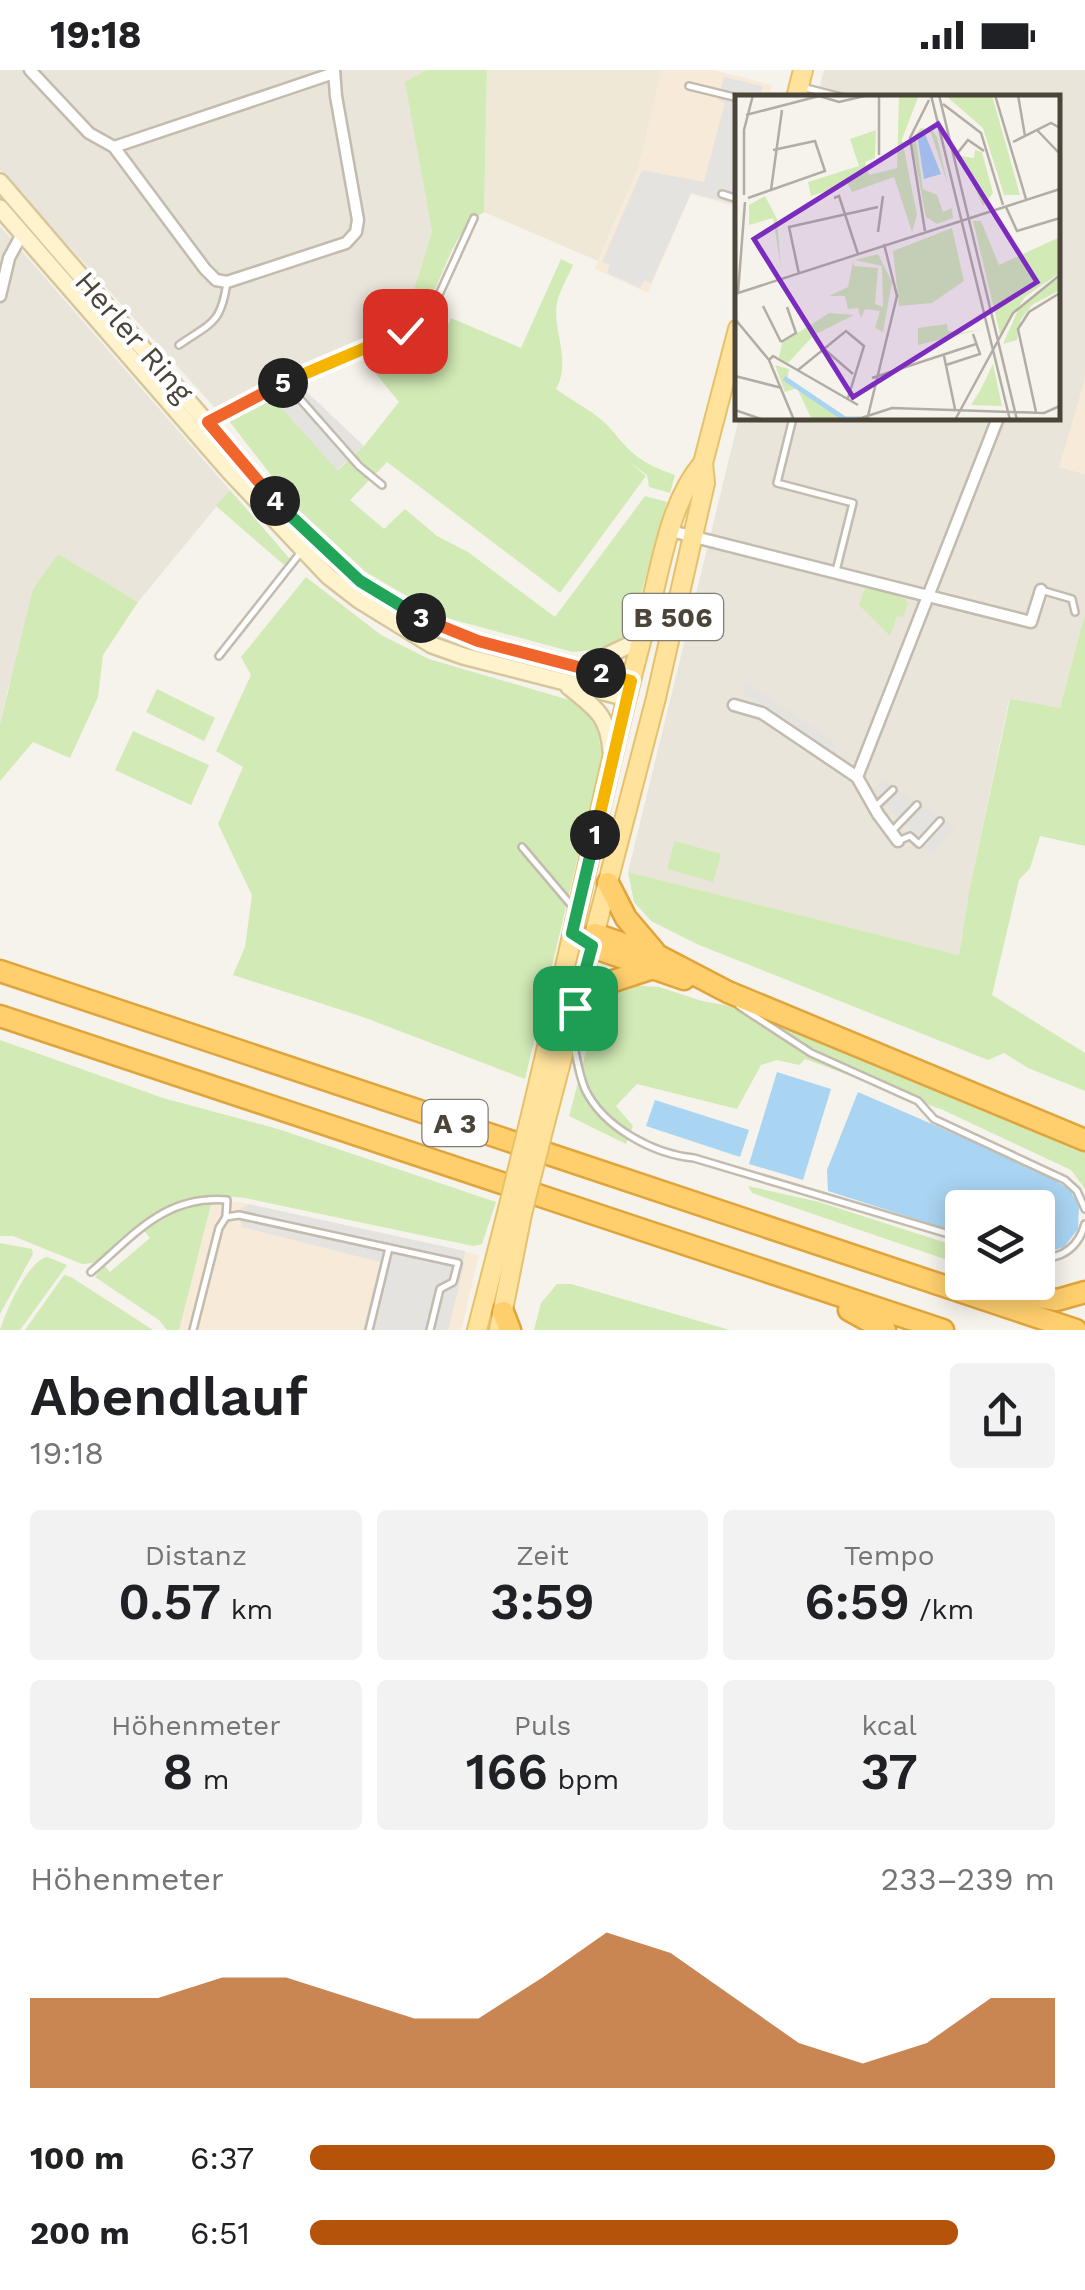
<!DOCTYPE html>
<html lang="de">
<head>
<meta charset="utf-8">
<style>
	body { margin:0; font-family:"Work Sans",sans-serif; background:#f2f2f2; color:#202124; height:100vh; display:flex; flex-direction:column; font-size:38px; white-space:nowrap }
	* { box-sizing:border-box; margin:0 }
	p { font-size:32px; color:#757577 }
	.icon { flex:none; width:55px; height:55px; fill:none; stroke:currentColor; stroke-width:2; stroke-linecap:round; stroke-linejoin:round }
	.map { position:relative; height:1260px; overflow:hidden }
	.drawer { display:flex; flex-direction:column; background:#fff; flex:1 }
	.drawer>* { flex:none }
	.buttons { position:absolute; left:945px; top:1120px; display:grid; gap:20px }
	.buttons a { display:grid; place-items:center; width:110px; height:110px; border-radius:10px; background:#fff; box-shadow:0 5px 25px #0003; font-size:50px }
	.pin { position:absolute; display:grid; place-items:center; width:85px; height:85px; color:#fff; margin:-42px; border-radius:20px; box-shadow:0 5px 15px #0006 }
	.km { position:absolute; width:50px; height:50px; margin:-25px; border-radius:50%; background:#222; color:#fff; font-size:28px; line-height:50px; text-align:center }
	.round { display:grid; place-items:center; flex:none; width:105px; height:105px; border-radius:10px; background:#f2f2f2 }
	.overview { display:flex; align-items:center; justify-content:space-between; height:170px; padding:0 30px }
	h1 { font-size:55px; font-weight:600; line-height:75px }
	.figures { display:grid; grid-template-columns:repeat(3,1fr); gap:15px; height:170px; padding:10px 30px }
	.figures div { display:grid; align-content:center; border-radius:10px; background:#f2f2f2; text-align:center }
	.figures b { font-size:50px; font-weight:600 }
	.figures small { font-size:28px; font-weight:400 }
	.figures p { font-size:28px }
	.chart { height:280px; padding:20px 30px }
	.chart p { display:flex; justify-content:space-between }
	.chart svg { width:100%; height:180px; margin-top:10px; fill:#b45309; opacity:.7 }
	ul { padding:0 30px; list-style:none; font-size:32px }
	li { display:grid; grid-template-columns:160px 120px 1fr; align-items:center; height:75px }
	li i { height:25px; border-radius:12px; background:#b45309 }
	.status { display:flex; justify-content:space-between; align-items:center; height:70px; padding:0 50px; background:#fff; direction:ltr }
	.status svg { height:28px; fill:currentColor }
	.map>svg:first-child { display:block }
</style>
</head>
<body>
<div class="status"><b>19:18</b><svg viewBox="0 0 49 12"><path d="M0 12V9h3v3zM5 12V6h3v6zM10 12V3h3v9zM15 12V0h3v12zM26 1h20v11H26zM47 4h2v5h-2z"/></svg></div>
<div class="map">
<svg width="1085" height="1260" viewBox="0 0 1085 1260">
	<rect width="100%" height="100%" fill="#f6f3ec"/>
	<!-- residential -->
	<g fill="#eae5da">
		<polygon points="0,0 427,0 406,13 432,162 402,257 216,339 0,100"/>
		<polygon points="824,0 1085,0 1085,309 1060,397 1085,404 1085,543 1060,638 1009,630 969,822 959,885 628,802 739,348 1058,348 1058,28 817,27"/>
		<polygon points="0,156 230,420 138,532 58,485 8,618 0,654"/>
	</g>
	<!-- commercial -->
	<g fill="#f7ead8">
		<polygon points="662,0 714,0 772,15 769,27 738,28 737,137 691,124 648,223 595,199 638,98"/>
		<polygon points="1085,309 1085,404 1059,397"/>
		<polygon points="213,1129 244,1133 479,1185 461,1260 179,1260"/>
	</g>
	<!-- education -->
	<polygon fill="#efe8d6" points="487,0 662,0 638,98 598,191 484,142"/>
	<!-- green -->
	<g fill="#d2eab5">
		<path d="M427 0H487L484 142C441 166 446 234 402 257L432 162 405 12Z"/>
		<path d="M561 189 573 195C568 207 560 220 557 232 552 261 572 290 556 319 572 331 597 343 610 358 632 385 641 393 675 405L670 423 649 417 647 405 630 393 646 406 560 523 387 392 350 430 384 459 405 439 437 466 468 482 555 547 645 426 667 432 628 569 594 580 573 582 443 547 366 502 295 436 226 347 270 325 338 400 364 376 399 332 362 287 388 276 421 303 435 286 451 248 521 278Z"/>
		<polygon points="230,420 290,489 284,495 216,436"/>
		<polygon points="58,484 138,532 103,585 98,627 70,688 33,672 0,711 0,654 33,519"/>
		<polygon points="306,507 381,565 429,589 576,632 595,651 602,686 525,1009 363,947 233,905 245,877 252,825 218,754 243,697 216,681 251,605 241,587"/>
		<polygon points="866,515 905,529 908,534 903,547 897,546 890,566 859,535"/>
		<polygon points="1085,543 1085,776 1040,766 1030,798 1019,810 992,925 1085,983 1085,1021 1028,998 1004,983 988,990 699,875 651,851 634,832 628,802 959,885 969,822 1010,629 1060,638"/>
		<polygon points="157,619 215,648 204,671 146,642"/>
		<polygon points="133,661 209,695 191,735 115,700"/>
		<polygon points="675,771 721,784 713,812 667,799"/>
		<path d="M627 915 659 917 702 931 757 941 1085 1080V1119L1071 1100 943 1040 805 989 799 995 777 990 761 995 737 1039 637 1014 616 1036 633 1056 626 1074 569 1046C576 1024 594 940 606 928 611 923 621 919 627 915Z"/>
		<path d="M0 970 163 1028 278 1059 496 1132 482 1174 473 1176 245 1128C149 1117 162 1155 93 1193L82 1194 13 1166H0Z"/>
		<polygon points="748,1116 819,1132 962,1178 962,1195 752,1123"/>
		<path d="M201 1133 211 1135 179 1260H167L159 1250 95 1207 104 1195 110 1202 150 1168 144 1160C163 1146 178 1137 201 1133Z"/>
		<polygon points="0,1173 32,1179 33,1184 0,1244"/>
		<path d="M47 1187 67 1195 20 1260H0C6 1241 27 1192 47 1187Z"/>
		<polygon points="64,1205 71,1207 153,1260 25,1260"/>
		<polygon points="557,1214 571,1214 730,1260 534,1260 541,1233"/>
	</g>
	<!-- parking -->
	<g fill="#e5e3e0">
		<polygon points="724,7 763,16 760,27 738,28 737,135 691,123 651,213 644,210 640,218 607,203 610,195 602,192 642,100 704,112 725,32 718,30"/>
		<polygon points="295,311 364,376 337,400 270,325"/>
		<polygon points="746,613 835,672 837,685 745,625 742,614"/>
		<polygon points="882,710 955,757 931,784 923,777 920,768 878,729 873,719"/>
		<polygon points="248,1134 465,1181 463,1199 448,1260 363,1260 380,1192 242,1157 238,1141"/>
	</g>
	<!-- water -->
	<g fill="#a9d4f2">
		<polygon points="777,1002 831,1019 803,1110 749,1094"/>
		<polygon points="858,1022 1043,1102 1070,1120 1079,1135 1078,1159 1064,1177 1041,1184 1038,1183 1038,1138 962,1138 962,1164 828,1121 827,1100"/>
		<polygon points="655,1030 749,1060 740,1087 646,1056"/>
	</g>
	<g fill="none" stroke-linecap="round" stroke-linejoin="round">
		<!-- service casing -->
		<g stroke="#c2bbae" stroke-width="10">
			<g id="service">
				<polyline points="689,16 738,28"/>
				<polyline points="802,17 845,28"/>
				<polyline points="722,124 738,129"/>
				<path d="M179 275C212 252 221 254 227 212"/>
				<polyline points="285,312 359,396 382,415"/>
				<polyline points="793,348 777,413 853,433 836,501"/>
				<polyline points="210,350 351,281 427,251 474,148"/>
				<polyline points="1041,520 1072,529 1075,542"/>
				<polyline points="219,586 301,482"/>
				<polyline points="874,738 893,720"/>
				<polyline points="892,761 917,735"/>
				<polyline points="898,771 910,766 919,774 940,751"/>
				<polyline points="522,777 572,836"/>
				<polyline points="739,936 811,983 918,1031 934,1049 1065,1110 1077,1121 1085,1139"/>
				<path d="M573 973C577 988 579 1005 585 1019 603 1057 653 1084 694 1088L962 1168"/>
				<path d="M1038 1188C1062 1189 1078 1178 1085 1154"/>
				<path d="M91 1202C135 1164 165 1125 227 1130L226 1146"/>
				<polyline points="193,1260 219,1158 226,1147 239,1145 458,1193 453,1212 440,1219 430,1260"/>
				<polyline points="369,1260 389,1178"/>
			</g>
		</g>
		<!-- minor casing -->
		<g stroke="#c2bbae" stroke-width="15">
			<g id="minor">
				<polyline points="30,0 89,63 114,77 205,199 216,210 227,212 346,173 356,162 358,150 336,26 334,0"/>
				<polyline points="114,77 334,3"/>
				<polyline points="0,226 9,188 23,162"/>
				<polyline points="671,461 1031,552 1041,520"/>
				<polyline points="734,635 762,643 857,707 878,744 898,771"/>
				<polyline points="857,707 998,348"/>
			</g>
		</g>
		<!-- secondary casing -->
		<g stroke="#d6c79b" stroke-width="20">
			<g id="secondary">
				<polyline points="0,112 268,424 360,511 420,548 478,571 631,611"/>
				<polyline points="0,138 229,401 328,506 359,530 432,575 463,586 627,628"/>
				<polyline points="581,598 642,569"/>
				<path d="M569 617C596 639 608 645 611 681"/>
			</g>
		</g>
		<!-- primary casing -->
		<g stroke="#e6c16a" stroke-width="22">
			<g id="primary">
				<polyline points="796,28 803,0"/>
				<path d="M529 1053C570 885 602 716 647 549 661 499 668 434 703 393"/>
				<polyline points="544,1057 656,628 705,413 703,393 738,259"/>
				<polyline points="477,1260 508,1139"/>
				<polyline points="499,1260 522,1144"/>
			</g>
		</g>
		<!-- motorway casing -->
		<g stroke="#e0a43c" stroke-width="25">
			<g id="motorway">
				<polyline points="608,813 626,848 654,881"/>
				<polyline points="595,864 659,886 728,922 1085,1070"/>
				<polyline points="592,877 684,909"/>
				<polyline points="0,901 1076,1260"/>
				<polyline points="575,938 604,914 650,899"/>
				<polyline points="0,946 943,1260"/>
				<polyline points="987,1219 1057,1230 1085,1222"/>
				<polyline points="849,1240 885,1260"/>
				<polyline points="503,1242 510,1260"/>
			</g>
		</g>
		<!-- service -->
		<use href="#service" stroke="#fff" stroke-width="5"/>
		<!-- minor -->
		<use href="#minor" stroke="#fff" stroke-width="10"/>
		<!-- secondary -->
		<use href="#secondary" stroke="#fff3cd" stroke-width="15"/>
		<!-- primary -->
		<use href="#primary" stroke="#ffe39c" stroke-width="18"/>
		<!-- motorway -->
		<use href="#motorway" stroke="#ffcf6e" stroke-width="20"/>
		<!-- primary-bridge casing -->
		<g stroke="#e6c16a" stroke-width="22" stroke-linecap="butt">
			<g id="primary-bridge">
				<polyline points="508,1139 529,1053"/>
				<polyline points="522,1144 544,1057"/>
			</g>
		</g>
		<!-- primary-bridge -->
		<use href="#primary-bridge" stroke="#ffe39c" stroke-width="18"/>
	</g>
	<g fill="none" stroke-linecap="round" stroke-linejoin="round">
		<!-- split-1 casing -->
		<g stroke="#fff" stroke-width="20">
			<polyline id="split-1" points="575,938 592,876 572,863 595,765"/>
		</g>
		<!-- split-2 casing -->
		<g stroke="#fff" stroke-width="20">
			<polyline id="split-2" points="595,765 631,611 601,603"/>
		</g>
		<!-- split-3 casing -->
		<g stroke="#fff" stroke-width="20">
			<polyline id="split-3" points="421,548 478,571 601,603"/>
		</g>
		<!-- split-4 casing -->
		<g stroke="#fff" stroke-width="20">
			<polyline id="split-4" points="275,431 360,511 421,548"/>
		</g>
		<!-- split-5 casing -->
		<g stroke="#fff" stroke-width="20">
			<polyline id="split-5" points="275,431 208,352 283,313"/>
		</g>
		<!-- split-6 casing -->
		<g stroke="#fff" stroke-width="20">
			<polyline id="split-6" points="283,313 405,261"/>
		</g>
		<!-- split-1 -->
		<use href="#split-1" stroke="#22a559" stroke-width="12"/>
		<!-- split-2 -->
		<use href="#split-2" stroke="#f5b400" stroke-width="12"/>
		<!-- split-3 -->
		<use href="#split-3" stroke="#f0652b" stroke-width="12"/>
		<!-- split-4 -->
		<use href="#split-4" stroke="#22a559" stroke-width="12"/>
		<!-- split-5 -->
		<use href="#split-5" stroke="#f0652b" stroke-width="12"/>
		<!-- split-6 -->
		<use href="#split-6" stroke="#f5b400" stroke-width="12"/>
	</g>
	<g text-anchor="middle" stroke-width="9" stroke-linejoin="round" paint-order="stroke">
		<!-- shield labels -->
		<g fill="#fff" stroke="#817c74" stroke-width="2.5">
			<rect x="623" y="524" width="100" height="46" rx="8"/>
			<rect x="422.5" y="1030" width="65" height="46" rx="8"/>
		</g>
		<g font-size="28" font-weight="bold" fill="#4b4439">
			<text x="673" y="557">B 506</text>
			<text x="455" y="1063">A 3</text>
		</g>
		<!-- street labels -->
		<g font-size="30" fill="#4b4439" stroke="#fff">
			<text transform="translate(134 267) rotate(49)" y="10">Herler Ring</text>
		</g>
	</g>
	<!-- overview -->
	<g transform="translate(735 25)">
		<rect width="325" height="325" fill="#f6f3ec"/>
		<path d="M164 0H184L167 44 182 120 177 137 159 82 117 97 113 89 76 101 73 87 124 71 115 44 141 35 140 63 130 67 134 80 162 73ZM210 0H257L285 100H269L248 33ZM186 33 197 35 202 42 213 90 196 38 188 36 181 45 188 94 202 100 208 117 217 113 218 123 202 129 191 122 176 44ZM240 55 247 57 258 98 248 111 226 61 239 63ZM30 101 42 124 46 173 38 123 14 130V110ZM238 126H246L264 170 325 142V178L291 201 265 239ZM217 133 229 186 197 208 164 211 158 156ZM143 159 157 187 148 237 140 233 145 216 130 214 126 223 123 213 113 214 110 201H94L113 192 118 166 119 171 143 173 140 209 148 212 147 171 120 165ZM325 182V195L297 210 286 224 282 245 268 249 283 215ZM94 218 119 220 79 240 53 268 44 263 47 248ZM212 229 213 236 226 238 248 234 183 250V233ZM258 269 267 311 236 310 246 294ZM40 270 54 274 52 284 111 325H77L62 293 50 297Z" fill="#d2eab5"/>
		<path d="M190 39 206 79 189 84 183 45Z" fill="#a9d4f2"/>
		<path fill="none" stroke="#a9d4f2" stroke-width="5" d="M49 283 110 324H125"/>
		<path fill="none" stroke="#b2ada4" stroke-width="2.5" d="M196 0 275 325M204 0 282 325M260 0 291 104M283 0 290 41M208 9 246 38 268 110M11 20 84 1 104 7 134 0M302 35 325 59M278 47 316 28 325 33M144 60V0M221 60 233 45 249 56M36 95 47 15M9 100V35L18 0M13 103 90 76 80 46 38 55M99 103 104 101 123 159M271 112 282 136 325 123M190 136 175 43 194 5M143 137 148 101M64 179 54 132 143 112M3 198 10 107M0 199 325 94M28 211 46 247M0 224 34 265 38 261 123 310M46 247 61 238 52 212M88 253 118 279M209 261 220 314M34 265 59 325M211 270 245 259 238 239M63 275 111 236 129 251 113 303M0 281 47 293M137 283 241 249M0 315 29 325M301 317 283 234 294 217 325 198M120 325 157 313 309 318 325 311M132 325 162 201 149 149M220 325 278 218 325 180"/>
		<path fill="#7b2cbf" fill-opacity="0.15" stroke="#7b2cbf" stroke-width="5" d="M203 29 302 187 118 302 19 144Z"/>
		<rect width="325" height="325" fill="none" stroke="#4b4439" stroke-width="5"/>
	</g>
</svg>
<div class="buttons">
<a><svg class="icon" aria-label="layers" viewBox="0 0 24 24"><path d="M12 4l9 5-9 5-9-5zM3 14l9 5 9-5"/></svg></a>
</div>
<div class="pin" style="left:575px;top:938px;background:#1e9e55"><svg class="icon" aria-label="arrive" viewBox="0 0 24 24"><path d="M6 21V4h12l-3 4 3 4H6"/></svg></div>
<div class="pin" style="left:405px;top:261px;background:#d93025"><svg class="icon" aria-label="check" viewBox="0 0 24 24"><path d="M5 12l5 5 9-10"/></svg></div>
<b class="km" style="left:595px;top:765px">1</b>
<b class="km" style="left:601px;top:603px">2</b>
<b class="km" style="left:421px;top:548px">3</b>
<b class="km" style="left:275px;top:431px">4</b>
<b class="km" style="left:283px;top:313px">5</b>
</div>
<section class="drawer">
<div class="overview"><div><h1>Abendlauf</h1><p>19:18</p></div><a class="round"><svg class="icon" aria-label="share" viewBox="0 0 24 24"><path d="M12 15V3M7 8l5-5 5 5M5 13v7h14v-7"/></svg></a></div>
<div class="figures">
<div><p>Distanz</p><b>0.57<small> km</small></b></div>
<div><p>Zeit</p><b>3:59</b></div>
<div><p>Tempo</p><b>6:59<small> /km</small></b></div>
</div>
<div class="figures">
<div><p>Höhenmeter</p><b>8<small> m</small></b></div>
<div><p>Puls</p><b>166<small> bpm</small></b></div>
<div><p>kcal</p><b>37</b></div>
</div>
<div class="chart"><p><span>Höhenmeter</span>233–239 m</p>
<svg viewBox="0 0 160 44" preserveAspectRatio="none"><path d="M0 44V22L10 22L20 22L30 17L40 17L50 22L60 27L70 27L80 17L90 6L100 11L110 22L120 33L130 38L140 33L150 22L160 22V44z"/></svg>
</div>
<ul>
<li><b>100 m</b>6:37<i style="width:100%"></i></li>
<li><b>200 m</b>6:51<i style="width:87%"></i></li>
</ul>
</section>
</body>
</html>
